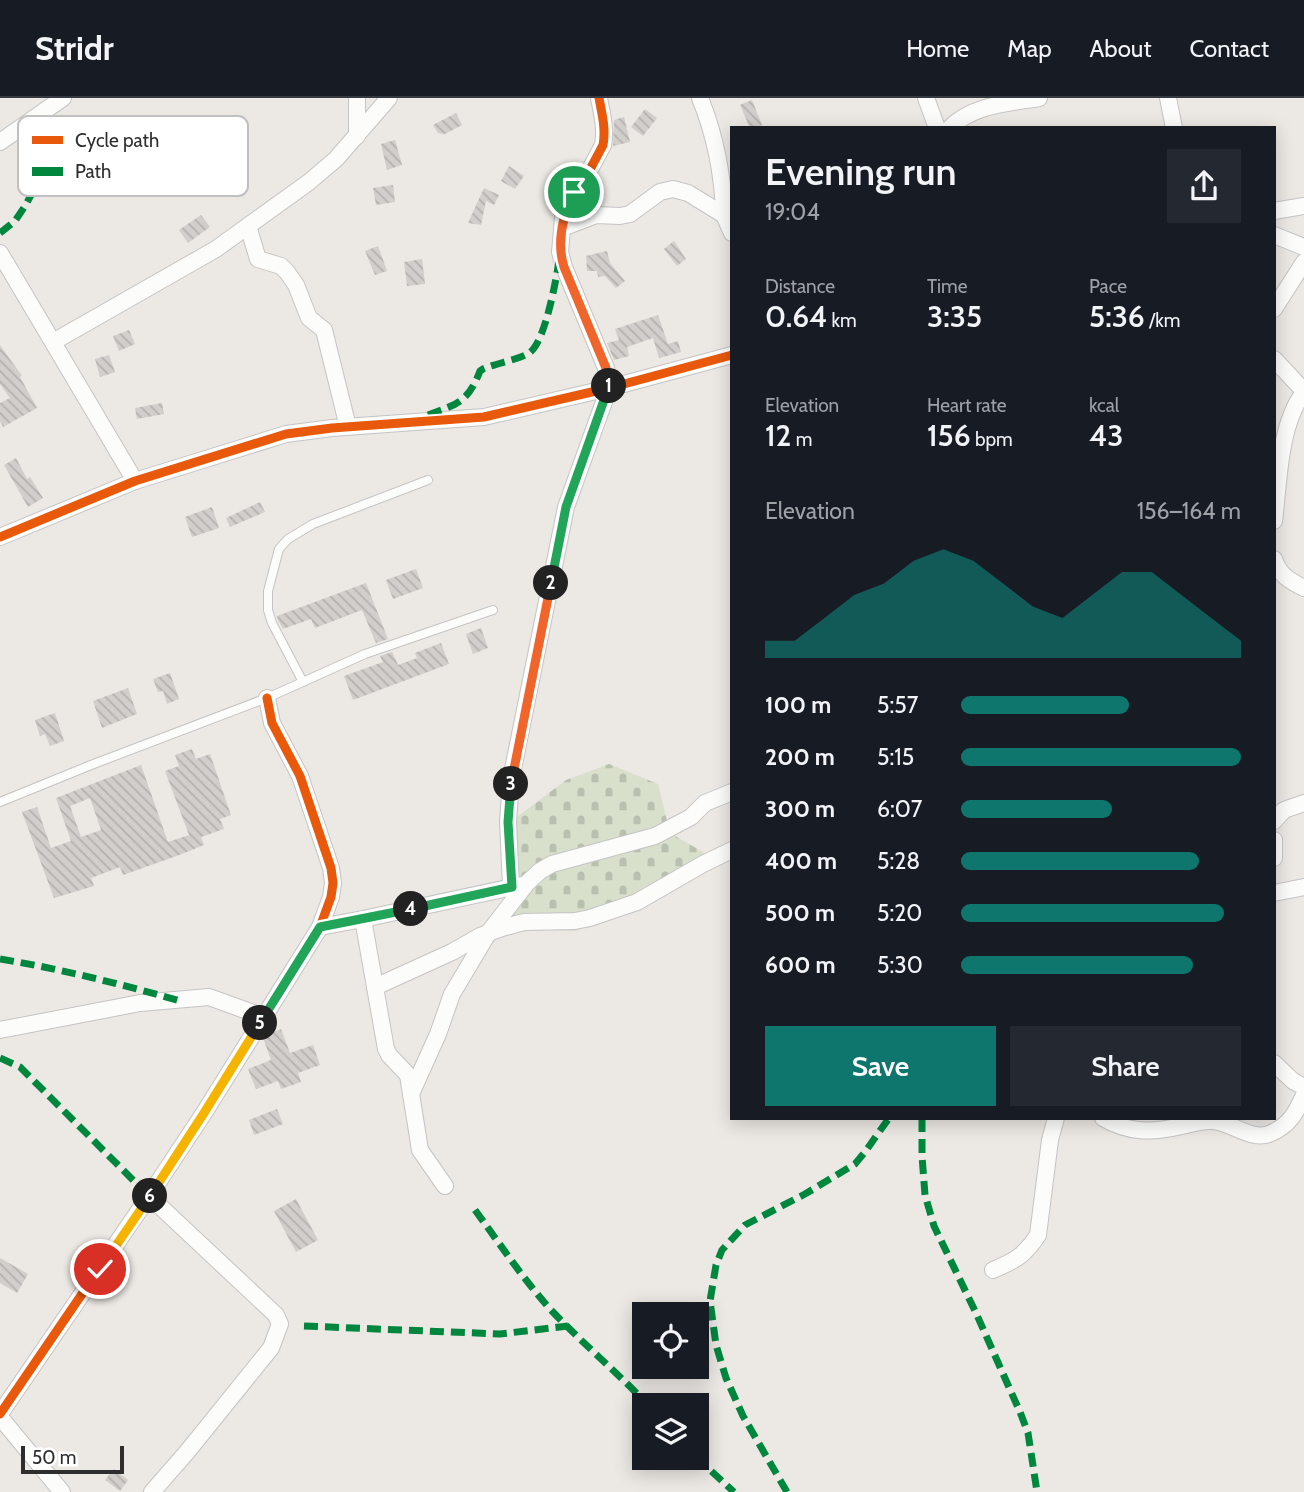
<!DOCTYPE html>
<html lang="en">
<head>
<meta charset="utf-8">
<style>
	body { margin:0; font-family:Cabin,sans-serif; background:#242831; color:#f1f3f6; height:100vh; display:flex; flex-direction:column; font-size:26px; white-space:nowrap }
	* { box-sizing:border-box; margin:0 }
	p { font-size:23px; color:#9ea1a6 }
	.icon { flex:none; width:38px; height:38px; fill:none; stroke:currentColor; stroke-width:2; stroke-linecap:round; stroke-linejoin:round }
	.map { position:relative; flex:1; overflow:hidden }
	.side { position:absolute; left:730px; top:28px; width:546px; height:994px; display:flex; flex-direction:column; background:#171b24; border-radius:0px; box-shadow:0 4px 18px #0003 }
	.side>* { flex:none }
	.tools { position:absolute; left:632px; top:1204px; display:grid; gap:14px }
	.tools a { display:grid; place-items:center; width:77px; height:77px; border-radius:0px; background:#171b24; box-shadow:0 4px 18px #0003; font-size:35px }
	.scale { position:absolute; left:21px; bottom:18px; width:103px; box-sizing:border-box; padding-left:7px; border:4px solid #2e2e2e; border-top:0; font-size:19px; line-height:24px; white-space:nowrap; color:#2e2e2e; -webkit-text-stroke:5px #fff; paint-order:stroke }
	.pin { position:absolute; display:grid; place-items:center; width:60px; height:60px; color:#fff; margin:-30px; border:4px solid #fff; border-radius:50%; box-shadow:0 2px 7px #0007 }
	.km { position:absolute; width:35px; height:35px; margin:-18px; border-radius:50%; background:#222; color:#fff; font-size:19px; line-height:35px; text-align:center }
	.round { display:grid; place-items:center; flex:none; width:74px; height:74px; border-radius:0px; background:#242831 }
	.headline { display:flex; align-items:center; justify-content:space-between; height:119px; padding:0 35px }
	h1 { font-size:38px; font-weight:600; line-height:52px }
	.figures { display:grid; grid-template-columns:repeat(3,1fr); gap:10px; height:119px; padding:7px 35px }
	.figures div { display:grid; align-content:center }
	.figures b { font-size:30px; font-weight:600 }
	.figures small { font-size:19px; font-weight:400 }
	.figures p { font-size:19px }
	.chart { height:196px; padding:14px 35px }
	.chart p { display:flex; justify-content:space-between }
	.chart svg { width:100%; height:126px; margin-top:7px; fill:#0f766e; opacity:.7 }
	.cta { display:flex; gap:14px; margin-top:auto; padding:14px 35px }
	.cta a { flex:1; height:80px; border-radius:0px; background:#0f766e; color:#fff; font-size:28px; font-weight:600; line-height:80px; text-align:center }
	.cta a+a { background:#242831; color:#f1f3f6 }
	ul { padding:0 35px; list-style:none; font-size:23px }
	li { display:grid; grid-template-columns:112px 84px 1fr; align-items:center; height:52px }
	li i { height:18px; border-radius:9px; background:#0f766e }
	header { display:flex; align-items:center; gap:42px; box-sizing:border-box; height:98px; padding:0 35px; background:#171b24; border-bottom:2px solid #363941 }
	header strong { font-size:33px }
	nav { display:flex; gap:38px; margin-inline-start:auto; font-size:24px }
	.map>svg:first-child { display:block }
</style>
</head>
<body>
<header>
<strong>Stridr</strong>
<nav><a>Home</a><a>Map</a><a>About</a><a>Contact</a></nav>
</header>
<div class="map">
<svg width="1304" height="1394" viewBox="0 0 1304 1394">
	<defs>
		<pattern id="cemetery-stones" width="16" height="16" patternUnits="userSpaceOnUse" patternTransform="scale(1.75)"><rect width="16" height="16" fill="#d8e0cc"/><path d="M2 7V4a2 2 0 0 1 4 0v3zM10 15v-3a2 2 0 0 1 4 0v3z" fill="#bac0b0"/></pattern>
		<pattern id="building-back-hatch" width="6" height="6" patternUnits="userSpaceOnUse" patternTransform="scale(1.75)"><rect width="6" height="6" fill="#d1cecb"/><path d="M-1 5l2 2M0 0l6 6M5-1l2 2" fill="none" stroke="#b4b1af"/></pattern>
	</defs>
	<rect width="100%" height="100%" fill="#ece8e4"/>
	<!-- cemetery -->
	<polygon fill="url(#cemetery-stones)" points="609,666 658,686 670,735 703,754 705,758 650,804 575,833 524,831 514,822 502,794 510,772 509,725 566,682"/>
	<!-- building -->
	<g fill="url(#building-back-hatch)" fill-rule="evenodd">
		<polygon points="752,2 762,27 756,30 750,30 740,7"/>
		<polygon points="645,11 657,20 643,38 631,29"/>
		<polygon points="456,15 462,27 445,36 438,35 433,27"/>
		<polygon points="624,19 630,44 613,48 614,22"/>
		<polygon points="395,42 402,67 387,72 381,46"/>
		<polygon points="509,68 524,78 515,91 501,83"/>
		<polygon points="393,87 395,104 376,107 373,90"/>
		<polygon points="484,90 499,97 494,107 486,103 481,127 468,125"/>
		<polygon points="201,117 210,129 188,145 179,132"/>
		<polygon points="674,143 686,161 677,168 664,151"/>
		<polygon points="378,148 387,173 375,177 365,153"/>
		<polygon points="607,153 610,165 625,183 616,190 605,178 598,179 597,173 587,173 586,158"/>
		<polygon points="422,161 425,186 407,188 404,164"/>
		<polygon points="658,217 668,246 678,243 681,254 659,260 653,240 627,249 629,258 614,262 607,245 619,242 615,231"/>
		<polygon points="129,232 135,246 119,253 113,238"/>
		<polygon points="0,247 22,278 20,279 37,310 3,329 0,323 0,305 10,300 0,286"/>
		<polygon points="109,257 115,274 100,279 95,261"/>
		<polygon points="162,305 164,316 137,321 135,310"/>
		<polygon points="16,360 27,381 30,379 43,400 28,409 4,367"/>
		<polygon points="260,404 265,414 230,429 226,420"/>
		<polygon points="212,409 219,430 192,439 185,419"/>
		<polygon points="416,471 423,490 393,501 386,482"/>
		<polygon points="366,485 388,541 376,545 362,512 315,530 311,521 283,531 278,522 277,518"/>
		<polygon points="481,530 488,550 473,556 466,536"/>
		<polygon points="441,545 449,566 353,602 344,578 383,564 380,558 392,554 398,567 417,560 415,555"/>
		<polygon points="170,575 179,601 167,606 163,593 158,594 153,581"/>
		<polygon points="128,590 137,616 102,630 93,603"/>
		<polygon points="55,615 64,643 50,648 45,636 40,638 35,622"/>
		<path d="M192 651 196 661 210 656 231 717 220 721 224 731 201 739 204 747 182 756 123 777 120 769 91 780 94 788 54 800 22 714 37 709 51 750 71 743 56 700 141 667 168 744 189 737 165 673 179 668 175 657ZM90 700 101 732 81 739 70 708Z"/>
		<polygon points="281,931 290,955 313,947 320,967 298,975 301,984 281,991 278,983 256,991 248,971 271,962 263,940 265,938"/>
		<polygon points="277,1011 283,1026 254,1037 249,1022"/>
		<polygon points="296,1101 318,1142 296,1154 274,1113"/>
		<polygon points="0,1160 28,1176 17,1195 0,1185"/>
		<polygon points="114,1371 128,1382 120,1393 105,1382"/>
	</g>
	<g fill="none" stroke-linecap="round" stroke-linejoin="round">
		<!-- lane casing -->
		<g stroke="#c5c4c5" stroke-width="10">
			<g id="lane">
				<polyline points="303,584 272,525 268,512 268,493 279,451 288,441 313,426 428,382"/>
				<polyline points="0,704 91,667 267,600 365,556 493,512"/>
			</g>
		</g>
		<!-- street casing -->
		<g stroke="#c5c4c5" stroke-width="18">
			<g id="street">
				<polyline points="357,0 357,38"/>
				<path d="M700 0C715 37 723 77 724 117"/>
				<polyline points="926,0 937,30"/>
				<polyline points="1168,0 1174,30"/>
				<path d="M950 30C972 7 1009 5 1039 0"/>
				<polyline points="0,44 63,0"/>
				<polyline points="1274,113 1304,108"/>
				<polyline points="248,128 258,161 281,168 287,174 296,187 309,220 324,232 348,329"/>
				<polyline points="562,130 596,117 620,118 630,116 660,94 673,91 688,95 724,117 732,135"/>
				<polyline points="1274,137 1304,149"/>
				<polyline points="0,155 135,383"/>
				<polyline points="1274,211 1304,164"/>
				<polyline points="53,244 216,151 309,84 336,61 389,0"/>
				<polyline points="1274,261 1304,293"/>
				<path d="M1274 423C1279 383 1279 327 1304 294"/>
				<polyline points="0,439 135,383 286,336 332,330 484,319 609,290 732,257"/>
				<path d="M1274 461C1279 477 1290 483 1304 490"/>
				<polyline points="1274,723 1284,712 1304,705"/>
				<polyline points="1274,742 1274,760"/>
				<path d="M511 789 508 724 511 681 566 409 609 290 606 270 564 169 560 154 563 120 574 94 588 75 603 47C606 31 602 16 599 0"/>
				<polyline points="1274,795 1304,789"/>
				<polyline points="363,821 386,951 389,957 408,977 420,1052 445,1088"/>
				<polyline points="320,829 363,821 522,787"/>
				<polyline points="375,889 452,854 480,838 502,830 524,824 575,823 590,820 637,804 703,766 732,752"/>
				<polyline points="0,932 140,905 209,899 264,919"/>
				<polyline points="1274,965 1293,983 1304,989"/>
				<polyline points="411,996 438,936 452,896 489,834 527,785 540,773 552,766 655,738 691,719 705,705 732,694"/>
				<path d="M1103 1020C1128 1035 1153 1035 1181 1028 1191 1026 1202 1022 1213 1023 1231 1024 1251 1043 1269 1036 1289 1028 1296 1015 1304 997"/>
				<polyline points="149,1098 276,1217 280,1226 271,1250 187,1354 152,1394"/>
				<path d="M993 1172C1016 1162 1024 1158 1038 1137L1050 1042 1056 1020"/>
				<polyline points="0,1316 149,1098 204,1015 320,829 331,799 333,785 331,770 300,678 272,625 267,600"/>
				<polyline points="0,1319 62,1394"/>
			</g>
		</g>
		<!-- lane -->
		<use href="#lane" stroke="#fcfcfb" stroke-width="8"/>
		<!-- street -->
		<use href="#street" stroke="#fcfcfb" stroke-width="16"/>
		<!-- quiet -->
		<g stroke="#00873e" stroke-width="7" stroke-dasharray="14 7" stroke-linecap="butt">
			<polyline points="0,135 15,123 25,108 36,88 49,74"/>
			<path d="M428 317C458 306 468 304 480 273L483 271C496 265 518 262 529 255 545 245 556 182 559 163"/>
			<path d="M0 861C61 871 121 886 180 903"/>
			<polyline points="0,960 20,969 149,1098"/>
			<polyline points="922,1020 922,1058 925,1097 934,1128 976,1215 1020,1314 1028,1335 1037,1394"/>
			<path d="M475 1112C500 1146 523 1181 551 1212 582 1245 617 1274 648 1307"/>
			<polyline points="304,1228 500,1236 568,1228"/>
			<polyline points="696,1359 734,1394"/>
			<polyline points="787,1394 743,1318 726,1280 716,1247 710,1203 716,1167 722,1152 745,1127 805,1096 855,1066 865,1054 889,1020"/>
		</g>
		<!-- cycleway casing -->
		<g stroke="#fff" stroke-width="13">
			<g id="cycleway">
				<polyline points="0,439 135,383 286,336 332,330 484,319 609,290 732,257"/>
				<path d="M511 789 508 724 511 681 566 409 609 290 606 270 564 169 560 154 563 120 574 94 588 75 603 47C606 31 602 16 599 0"/>
				<polyline points="0,1316 149,1098 204,1015 320,829 331,799 333,785 331,770 300,678 272,625 267,600"/>
			</g>
		</g>
		<!-- cycleway -->
		<use href="#cycleway" stroke="#e8590c" stroke-width="9"/>
	</g>
	<g fill="none" stroke-linecap="round" stroke-linejoin="round">
		<!-- split-1 casing -->
		<g stroke="#fff" stroke-width="14">
			<path id="split-1" d="M574 94C563 117 556 143 564 169L606 270 609 288"/>
		</g>
		<!-- split-2 casing -->
		<g stroke="#fff" stroke-width="14">
			<polyline id="split-2" points="551,485 566,409 609,288"/>
		</g>
		<!-- split-3 casing -->
		<g stroke="#fff" stroke-width="14">
			<polyline id="split-3" points="511,686 551,485"/>
		</g>
		<!-- split-4 casing -->
		<g stroke="#fff" stroke-width="14">
			<polyline id="split-4" points="411,811 512,789 508,724 511,686"/>
		</g>
		<!-- split-5 casing -->
		<g stroke="#fff" stroke-width="14">
			<polyline id="split-5" points="260,925 320,829 411,811"/>
		</g>
		<!-- split-6 casing -->
		<g stroke="#fff" stroke-width="14">
			<polyline id="split-6" points="150,1098 204,1015 260,925"/>
		</g>
		<!-- split-7 casing -->
		<g stroke="#fff" stroke-width="14">
			<polyline id="split-7" points="100,1171 150,1098"/>
		</g>
		<!-- split-1 -->
		<use href="#split-1" stroke="#f0652b" stroke-width="9"/>
		<!-- split-2 -->
		<use href="#split-2" stroke="#22a559" stroke-width="9"/>
		<!-- split-3 -->
		<use href="#split-3" stroke="#f0652b" stroke-width="9"/>
		<!-- split-4 -->
		<use href="#split-4" stroke="#22a559" stroke-width="9"/>
		<!-- split-5 -->
		<use href="#split-5" stroke="#22a559" stroke-width="9"/>
		<!-- split-6 -->
		<use href="#split-6" stroke="#f5b400" stroke-width="9"/>
		<!-- split-7 -->
		<use href="#split-7" stroke="#f5b400" stroke-width="9"/>
	</g>
	<!-- legend -->
	<rect x="18" y="18" width="230" height="80" rx="10" fill="#fff" stroke="#c0c0c0" stroke-width="2"/>
	<rect x="32" y="38" width="31" height="8" fill="#e8590c"/>
	<rect x="32" y="69" width="31" height="9" fill="#00873e"/>
	<g font-size="19" fill="#2e2e2e">
		<text x="75" y="49">Cycle path</text>
		<text x="75" y="80">Path</text>
	</g>
</svg>
<div class="tools">
<a><svg class="icon" aria-label="locate" viewBox="0 0 24 24"><circle cx="12" cy="12" r="6"/><path d="M12 2v4M12 18v4M2 12h4M18 12h4"/></svg></a>
<a><svg class="icon" aria-label="layers" viewBox="0 0 24 24"><path d="M12 4l9 5-9 5-9-5zM3 14l9 5 9-5"/></svg></a>
</div>
<div class="scale">50 m</div>
<div class="pin" style="left:574px;top:94px;background:#1e9e55"><svg class="icon" aria-label="arrive" viewBox="0 0 24 24"><path d="M6 21V4h12l-3 4 3 4H6"/></svg></div>
<div class="pin" style="left:100px;top:1171px;background:#d93025"><svg class="icon" aria-label="check" viewBox="0 0 24 24"><path d="M5 12l5 5 9-10"/></svg></div>
<b class="km" style="left:609px;top:288px">1</b>
<b class="km" style="left:551px;top:485px">2</b>
<b class="km" style="left:511px;top:686px">3</b>
<b class="km" style="left:411px;top:811px">4</b>
<b class="km" style="left:260px;top:925px">5</b>
<b class="km" style="left:150px;top:1098px">6</b>
<section class="side">
<div class="headline"><div><h1>Evening run</h1><p>19:04</p></div><a class="round"><svg class="icon" aria-label="share" viewBox="0 0 24 24"><path d="M12 15V3M7 8l5-5 5 5M5 13v7h14v-7"/></svg></a></div>
<div class="figures">
<div><p>Distance</p><b>0.64<small> km</small></b></div>
<div><p>Time</p><b>3:35</b></div>
<div><p>Pace</p><b>5:36<small> /km</small></b></div>
</div>
<div class="figures">
<div><p>Elevation</p><b>12<small> m</small></b></div>
<div><p>Heart rate</p><b>156<small> bpm</small></b></div>
<div><p>kcal</p><b>43</b></div>
</div>
<div class="chart"><p><span>Elevation</span>156–164 m</p>
<svg viewBox="0 0 160 44" preserveAspectRatio="none"><path d="M0 44V38L10 38L20 30L30 22L40 18L50 10L60 6L70 10L80 18L90 26L100 30L110 22L120 14L130 14L140 22L150 30L160 38V44z"/></svg>
</div>
<ul>
<li><b>100 m</b>5:57<i style="width:60%"></i></li>
<li><b>200 m</b>5:15<i style="width:100%"></i></li>
<li><b>300 m</b>6:07<i style="width:54%"></i></li>
<li><b>400 m</b>5:28<i style="width:85%"></i></li>
<li><b>500 m</b>5:20<i style="width:94%"></i></li>
<li><b>600 m</b>5:30<i style="width:83%"></i></li>
</ul>
<div class="cta"><a>Save</a><a>Share</a></div>
</section>
</div>
</body>
</html>
